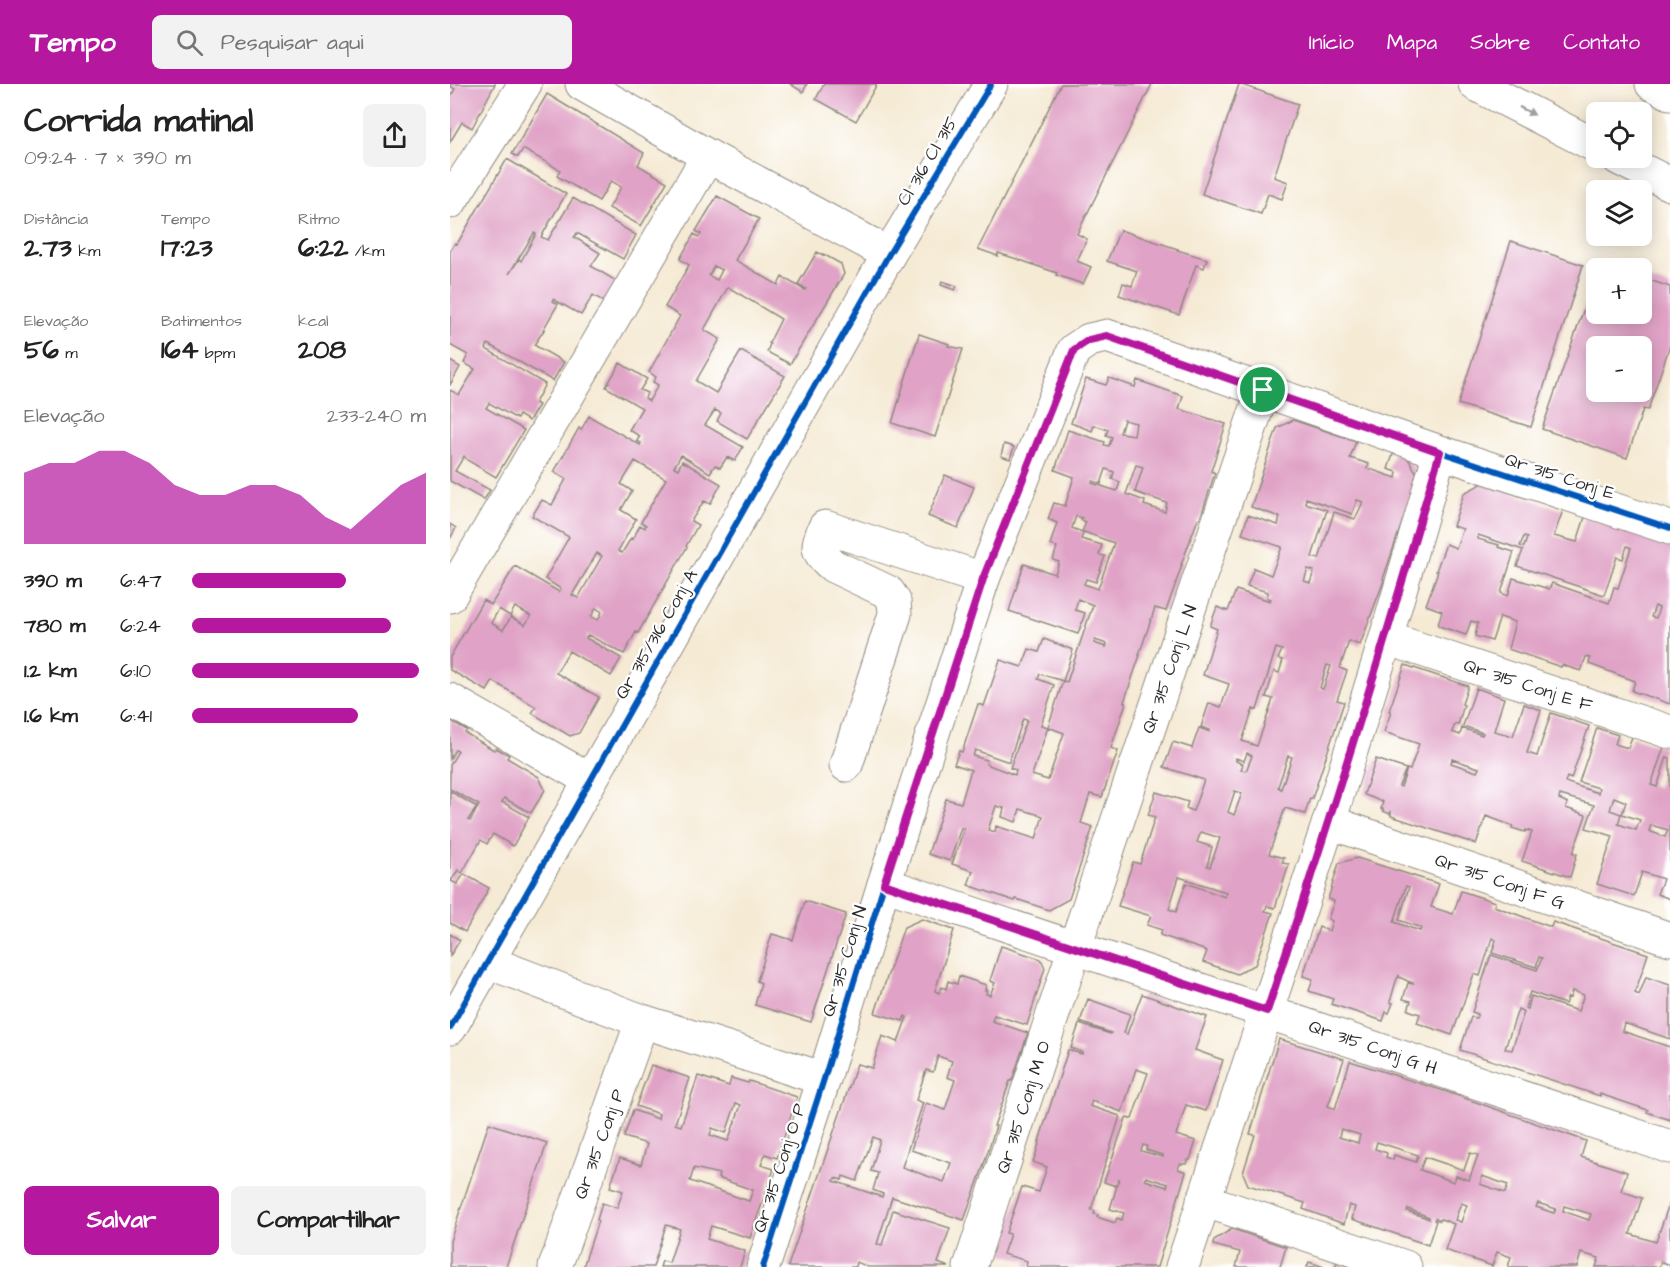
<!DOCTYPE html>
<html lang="pt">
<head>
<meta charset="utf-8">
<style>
	body { margin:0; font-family:"Architects Daughter",sans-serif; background:#f2f2f2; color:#222; height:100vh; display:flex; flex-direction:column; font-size:22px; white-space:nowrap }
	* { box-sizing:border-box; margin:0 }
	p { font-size:20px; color:#767676 }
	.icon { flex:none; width:33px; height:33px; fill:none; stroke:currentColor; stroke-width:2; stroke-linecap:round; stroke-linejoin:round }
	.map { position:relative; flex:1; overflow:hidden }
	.side { display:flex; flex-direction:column; background:#fff; width:450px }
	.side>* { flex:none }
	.tools { position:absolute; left:1136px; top:18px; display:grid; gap:12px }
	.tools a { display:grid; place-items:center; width:66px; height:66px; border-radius:9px; background:#fff; box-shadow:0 3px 15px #0003; font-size:30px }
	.pin { position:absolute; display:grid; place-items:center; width:51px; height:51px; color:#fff; margin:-26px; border:3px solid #fff; border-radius:50%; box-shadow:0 2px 6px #0007 }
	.round { display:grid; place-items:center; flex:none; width:63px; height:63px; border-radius:9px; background:#f2f2f2 }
	.overview { display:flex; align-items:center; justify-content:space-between; height:102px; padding:0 24px }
	h1 { font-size:33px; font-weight:800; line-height:45px }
	.figures { display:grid; grid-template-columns:repeat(3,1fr); gap:9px; height:102px; padding:6px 24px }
	.figures div { display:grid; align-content:center }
	.figures b { font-size:26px; font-weight:800 }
	.figures small { font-size:16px; font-weight:400 }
	.figures p { font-size:16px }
	.chart { height:168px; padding:12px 24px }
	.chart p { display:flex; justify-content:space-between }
	.chart svg { width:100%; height:108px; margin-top:6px; fill:#b5179e; opacity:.7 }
	.action { display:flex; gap:12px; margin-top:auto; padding:12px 24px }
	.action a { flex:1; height:69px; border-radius:9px; background:#b5179e; color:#fff; font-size:24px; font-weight:800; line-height:69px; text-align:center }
	.action a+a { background:#f2f2f2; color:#222 }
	ul { padding:0 24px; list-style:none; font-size:20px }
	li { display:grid; grid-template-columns:96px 72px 1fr; align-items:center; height:45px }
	li i { height:15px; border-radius:8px; background:#b5179e }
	header { display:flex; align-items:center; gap:36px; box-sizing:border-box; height:84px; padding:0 30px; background:#b5179e; color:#fff }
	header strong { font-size:28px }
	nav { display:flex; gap:33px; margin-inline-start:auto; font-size:21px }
	.search { width:420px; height:54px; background:#f2f2f2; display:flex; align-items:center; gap:15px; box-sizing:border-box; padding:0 21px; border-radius:9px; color:#767676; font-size:22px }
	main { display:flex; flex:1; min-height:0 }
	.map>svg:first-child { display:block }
</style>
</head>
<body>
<header>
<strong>Tempo</strong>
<div class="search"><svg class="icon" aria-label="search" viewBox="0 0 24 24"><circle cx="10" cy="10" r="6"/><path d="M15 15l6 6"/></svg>Pesquisar aqui</div>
<nav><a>Início</a><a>Mapa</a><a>Sobre</a><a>Contato</a></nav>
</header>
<main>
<section class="side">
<div class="overview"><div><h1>Corrida matinal</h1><p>09:24 · 7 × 390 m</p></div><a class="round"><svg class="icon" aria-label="share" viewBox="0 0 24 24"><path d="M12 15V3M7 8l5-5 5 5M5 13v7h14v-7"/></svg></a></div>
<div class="figures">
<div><p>Distância</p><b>2.73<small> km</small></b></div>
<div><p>Tempo</p><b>17:23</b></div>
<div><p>Ritmo</p><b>6:22<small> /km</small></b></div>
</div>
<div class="figures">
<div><p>Elevação</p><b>56<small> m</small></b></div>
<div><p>Batimentos</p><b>164<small> bpm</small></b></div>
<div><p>kcal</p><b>208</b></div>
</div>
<div class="chart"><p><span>Elevação</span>233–240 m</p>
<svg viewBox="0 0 160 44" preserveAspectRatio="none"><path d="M0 44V15L10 11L20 11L30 6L40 6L50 11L60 20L70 24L80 24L90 20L100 20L110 24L120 33L130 38L140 29L150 20L160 15V44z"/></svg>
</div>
<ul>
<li><b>390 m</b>6:47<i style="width:66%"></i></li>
<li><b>780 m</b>6:24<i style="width:85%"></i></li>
<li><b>1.2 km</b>6:10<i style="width:97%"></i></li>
<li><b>1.6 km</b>6:41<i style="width:71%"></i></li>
</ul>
<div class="action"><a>Salvar</a><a>Compartilhar</a></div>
</section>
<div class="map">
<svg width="1220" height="1183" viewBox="0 0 1220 1183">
	<rect width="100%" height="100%" fill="#fff"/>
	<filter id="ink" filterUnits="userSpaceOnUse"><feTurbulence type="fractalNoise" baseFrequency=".0167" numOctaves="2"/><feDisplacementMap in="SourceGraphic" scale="12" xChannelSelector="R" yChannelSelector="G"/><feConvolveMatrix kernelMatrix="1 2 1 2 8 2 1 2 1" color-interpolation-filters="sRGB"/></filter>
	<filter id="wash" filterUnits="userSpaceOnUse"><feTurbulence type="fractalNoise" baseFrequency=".008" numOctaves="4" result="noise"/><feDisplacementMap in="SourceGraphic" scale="24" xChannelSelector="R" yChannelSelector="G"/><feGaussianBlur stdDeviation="1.35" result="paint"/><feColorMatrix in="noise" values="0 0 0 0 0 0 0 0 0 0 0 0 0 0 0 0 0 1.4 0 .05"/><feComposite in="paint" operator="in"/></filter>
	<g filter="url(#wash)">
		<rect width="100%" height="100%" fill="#f5ead4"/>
		<g id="blocks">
			<!-- building -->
			<g fill="#e0a2c6" fill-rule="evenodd">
				<polygon points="0,0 45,0 22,44 12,38 0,58 0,13 5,5 0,2"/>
				<polygon points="340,0 357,0 353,8"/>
				<polygon points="374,0 427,0 406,37 366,15"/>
				<polygon points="611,0 702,0 627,150 637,155 627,177 641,183 633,200 606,191 607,189 567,175 548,169 548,172 528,165"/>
				<polygon points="789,0 848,20 824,93 838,98 832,115 818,110 811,130 752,110"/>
				<polygon points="97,10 194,69 188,81 217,98 191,142 159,124 171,103 161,97 149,117 107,92 110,86 73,65 68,73 62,70"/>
				<path d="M57 75 116 110 91 153 98 156 123 114 186 151 173 175 127 149 124 153 150 169 141 182 168 198 156 219 143 211 131 231 103 215 102 217 108 220 93 246H94L84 261 114 278 103 297 38 260 36 265 95 300 85 319 89 321 79 337 69 331 67 335 39 319 36 324 74 346 46 393 17 376 14 372 5 387 40 406 34 416 0 397V306L9 311 25 285 14 279 18 271 0 261V167L5 159 7 160ZM84 149 86 150 71 177 69 175 59 190Z"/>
				<path d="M267 112 309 135 285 176 328 201 332 193 355 206 356 205 348 200 367 168 373 171V170L391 180 394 190 340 280 317 268 320 260 319 259 331 235 278 203 254 246 270 255 246 297 266 309 291 267 335 292 297 355 267 337 271 329 265 326 255 341 293 363 285 377 277 373 270 384 265 381 260 389 231 371 224 383 228 385 232 377 271 400 260 420 254 417 241 437 248 441 236 462 237 463 188 549 186 548 174 570 138 551 136 554 171 574 161 592 119 567 106 589 149 613 129 649 120 652 82 629 86 623 43 597 37 607 0 586V573L33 516 41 521 65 482 109 508 111 505 95 495 119 453 82 432 92 416 102 421 116 395 104 388 129 344 131 346 139 332 190 361 191 359 187 357 190 352 179 346 192 324 156 303 170 279 197 295 190 306 197 309 195 314 199 317 208 301 203 298 206 293 199 288 230 232 215 223 239 181 230 175 244 150 249 153 251 150 246 147ZM264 182 272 186 267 196 259 192ZM185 377 216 395 191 438 196 441 195 444 190 441 183 455 181 454 172 469 168 467 186 435 171 426 182 407 171 400ZM147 469 152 472 128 514 122 511ZM65 523 81 532 75 541 61 533 53 546 41 539 49 525 60 532ZM146 524 152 528 148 536 141 533Z"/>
				<polygon points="670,146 728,165 727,166 757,175 754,184 746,181 729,231 669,211 673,199 682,202 687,187 657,177"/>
				<polygon points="1061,157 1133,181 1081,343 1008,320"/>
				<polygon points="1150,178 1166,184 1147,184"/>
				<path d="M1146 190V230H1191V193L1220 203V261L1198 326 1193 325 1177 374 1092 345ZM1146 262H1191V308H1146Z"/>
				<polygon points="492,197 507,202 505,206 491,201"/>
				<polygon points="469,250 499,260 498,262 513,265 485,353 442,339"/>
				<polygon points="0,277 10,283 0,301"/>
				<path d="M659 294 685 303 687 296 733 312 729 325 776 340 761 387 765 389 750 435H748L731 481H732L716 527 705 524 689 571H690L674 618 676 619 661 664 668 667 652 713 640 710 631 739 643 743 619 815 599 826 566 815 565 817 518 801 523 787 502 780 514 745 511 744 500 777 478 770 496 715 511 719 521 686 504 680 509 667 512 668 528 620 534 622 550 576 572 583 579 565 589 568 594 555 623 566 613 597 617 598 643 521 628 515 625 526 635 529 628 550 559 527 574 480 605 490 609 478 603 476 607 463 600 461 607 439 598 435 604 419 615 422 624 393 605 386 618 346 655 358 654 361 659 362 662 353 656 351 658 346 644 341 642 347 621 339 636 295 656 301ZM674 336 686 339 684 351 670 349ZM686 381 693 383 685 408 717 419 715 428 694 421 695 417 676 410ZM656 385 664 388 662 395 670 398 667 407 642 399 643 397 651 400ZM626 432 632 434 631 436 636 438 632 448 622 444ZM634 448 664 459 648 505 634 500 636 495 646 498 655 472 649 471 652 461 631 455ZM645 556 657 560 656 563 644 559ZM590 590 613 597 598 643 614 649 598 696 582 691 598 643 591 641 604 601 588 595ZM573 635 577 636 560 684 566 686 565 691 536 680 537 676 523 672 525 666 559 678ZM546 722 554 724 552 733 566 738 570 725 593 732 586 755 546 742 545 748 538 746Z"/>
				<path d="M843 336 906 357 900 374 919 380 917 384 946 394 947 388 938 385 944 368 957 373 968 391 933 495 934 496 910 561 899 557 890 584 897 587 887 616 894 618 862 715 860 714 855 730 835 724 819 770 834 774 832 779 839 780 825 824 817 822 815 827 823 829 805 881 793 886V887L787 890 753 878 757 867 710 851 712 846 697 841 701 832 668 822 683 778 690 780 705 733 698 731 706 708 738 718 736 724 743 727 754 696 714 683 723 658 742 664 749 644 760 648V646L751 643 759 619 771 623 779 600 753 591 767 545 760 542 767 523 778 527 786 506 820 517 821 515 817 514 818 508 797 502 804 484 821 491 832 463 792 450 798 431 828 441 830 433 801 423 827 344ZM856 414 902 430 907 416 913 418 905 435 884 428 869 475 862 473 877 426 855 419ZM858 485 864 487 860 499 854 497ZM826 564 832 566 828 575 833 576 829 589 824 587 816 613 823 615 807 662 792 657 803 625 807 626ZM877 581 881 582 873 605 870 604ZM797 669 802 672 796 687 791 686 793 680 786 677V674L794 677ZM838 672 842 673 831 705 828 703ZM785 707 792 709 784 731 778 728ZM751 748 770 754 760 783 757 782 762 763 747 758ZM729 793 776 808 775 813 736 799 726 828 719 825Z"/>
				<polygon points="554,360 564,363 560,375 551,372"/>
				<polygon points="495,391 524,403 508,444 478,432"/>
				<path d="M1033 399 1113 426 1104 452 1127 458 1135 433 1220 460V620L1182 607 1185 597 1139 580 1140 574 1136 573 1131 587 1112 581 1111 583 1058 565 1065 538 1050 533 1042 557 1025 552 1028 539 1021 537 1016 551 989 542 988 541 992 527 976 521 988 487H986L996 460 1006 464 1013 445 1003 442 1014 409ZM1028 451 1073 466 1067 482 1154 511 1167 473 1173 475 1177 462 1181 464 1168 504 1164 503 1159 519 1102 499 1099 505 1063 494 1058 512 1051 509 1064 468 1048 463 1049 461 1028 455ZM1074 452 1077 454 1074 463 1070 462ZM1205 522 1209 524 1206 534 1201 533Z"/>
				<polygon points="0,440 6,444 0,455"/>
				<path d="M955 581 1018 602 1012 620 1014 621 1008 641 1005 640 1002 648 1010 651 1012 644 1032 651 1033 649 1013 642 1026 604 1054 614 1044 647 1063 652 1074 620 1091 626 1077 669 1087 672 1101 629 1139 642 1121 695 1117 693 1115 698 1148 709 1149 704 1129 698 1147 644 1168 651 1165 660 1178 664 1182 653 1214 663 1201 701 1207 703 1217 673 1220 674V815L1207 810 1213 795 1192 788 1184 812 1147 800 1163 752 1136 744 1144 721 1110 711 1109 715 1118 719 1116 724 1136 731 1123 769 1127 770 1120 793 1072 777 1082 748 1076 746 1075 748 1062 744 1063 742 1036 732 1026 760 941 732V727L940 730 933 727V725H931L933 718 915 711 914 710 926 675 956 685 949 702 951 703 957 685 960 686 969 660 934 648 941 628 939 627ZM1002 675 1029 684 1027 688 1001 679ZM1164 713 1176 718 1172 730 1190 736 1186 746 1168 740 1171 730 1160 726ZM1201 741 1218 746 1215 753 1199 747Z"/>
				<polygon points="0,636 17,646 15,649 44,666 46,664 59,671 57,674 89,693 95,706 81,729 54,714 52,718 79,733 63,762 43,750 37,760 31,756 12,789 8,786 1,797 7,800 14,790 39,804 15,848 0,839 0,707 27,723 18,736 20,737 29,721 0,705 0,681 8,667 5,666 0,675"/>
				<path d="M907 774 989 800 981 823 1003 830 1011 807 1045 818 1044 822 1101 843 1103 838 1198 870 1185 909 1189 911 1196 893 1220 901V955L1174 939 1172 947 1220 963V1036L1197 1028 1198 1026 1150 1010V1012L1010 966 1021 933 1026 934 1028 930 1022 928 1041 871 1087 886 1092 874 1089 873 1086 883 1042 869 1046 856 1042 854 1030 892 1024 890 1002 951 967 939 970 930 958 926 961 917 953 915 958 899 964 900 949 893V891L946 897 940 918 943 919 939 929 936 928 933 937 881 920 883 915 859 907 863 895 853 892 869 843 879 847 882 837 878 835 884 817 878 815 889 779ZM956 802 959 803 949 836 971 844 970 847 944 838ZM1122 907 1134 911 1128 927 1081 912 1078 925 1075 924 1080 908 1115 920 1118 913 1120 914ZM1068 925 1074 928 1062 966 1055 965Z"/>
				<polygon points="355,817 396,830 361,938 305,921 311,899 307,897 322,850 343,856"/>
				<path d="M472 835 504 846 485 907 489 909 492 903 496 905 498 897 507 900 509 892 536 901 535 906H537L536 910 540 911 545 899 540 897 551 862 591 875 595 884 577 941 544 931 542 937 578 949 562 997H560L544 1042H546L531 1089 514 1136 442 1113 427 1160 432 1161 443 1126 500 1144 488 1179 499 1183H418L407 1178 406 1183H340L338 1182 407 980 422 984 432 952 448 958 457 933 455 932 453 937 425 929 454 843ZM488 972 502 977 497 993 505 996 495 1026 476 1019 461 1066 501 1079 494 1098 452 1083 473 1019 466 1016 476 986 483 988ZM423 1053 430 1056 421 1087 428 1089 423 1106 433 1110 432 1113 384 1097 385 1094 392 1096 393 1092 407 1097Z"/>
				<polygon points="0,850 10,856 0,872"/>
				<path d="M692 910 757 933 745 966 773 976 756 1027 736 1021 726 1051 746 1057 740 1076H738L737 1080H730L728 1085 736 1088 707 1183H576L577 1177 553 1170 560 1150 556 1149 572 1103 589 1108 597 1083 583 1078 590 1057H589L618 966 632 970V968L621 964 629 940 660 950 661 949 630 938 638 915 680 930 674 949 677 950ZM686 985 698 989 682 1035 676 1034 654 1098 666 1102 669 1095 660 1125 674 1129 672 1136 667 1134 665 1139 647 1133 648 1131 644 1130 645 1127 641 1126 670 1032 640 1022 642 1017 672 1028ZM693 1061 697 1062 696 1066 713 1071V1073L691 1067ZM696 1093 718 1100 717 1103 695 1096Z"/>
				<path d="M829 955 894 975 878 1022 885 1025 900 977 997 1008 1136 1057 1131 1073 1177 1088 1171 1107 1192 1114 1180 1150 1206 1158 1220 1117V1181L1211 1178 1209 1183H1146L1149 1174 1131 1169 1127 1183H1058L1061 1173 1047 1168 1042 1182 995 1166 1004 1140 991 1135 990 1137 985 1134 984 1136 986 1137 978 1161 902 1135 905 1123 899 1121 894 1140 853 1125 855 1119 798 1101 793 1089 805 1051 800 1050ZM891 1045 910 1051 908 1059 889 1053ZM927 1058 968 1071 966 1078 944 1071 943 1076 936 1073 937 1069 925 1065ZM1020 1069 1028 1071 1019 1096 1006 1092 1004 1098 970 1086 975 1073 1014 1086ZM1032 1092 1058 1101 1055 1109 1030 1100ZM1011 1119 1017 1121 1011 1138 1005 1136ZM1088 1119 1106 1125 1104 1129 1086 1123ZM1114 1122 1141 1130 1139 1136 1113 1127ZM958 1125 979 1133V1135L957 1127Z"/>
				<path d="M201 981 240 994 225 1040 231 1042 248 992 279 1002 281 994 298 999 299 997 347 1013 327 1074 315 1070 311 1081 324 1085 300 1154 261 1142 257 1155 295 1167 290 1183H210L212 1177 219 1179 230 1145 216 1141 203 1183H133L148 1137 147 1136 152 1119 167 1124 173 1107 160 1103 170 1074 191 1081 197 1060 174 1053 183 1026 208 1035 209 1030 186 1022ZM286 1019 291 1021 278 1057 260 1051 262 1044 276 1049ZM244 1084 269 1090 268 1094 303 1106 299 1117 240 1097Z"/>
				<polygon points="39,1039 97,1059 56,1183 0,1183 0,1157"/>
				<polygon points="782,1145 836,1163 830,1183 786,1183 790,1168 763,1161 764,1156"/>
				<polygon points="859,1178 874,1183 857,1183"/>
				<polygon points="887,1178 902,1183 885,1183"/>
			</g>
		</g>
	</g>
	<g filter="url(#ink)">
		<use href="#blocks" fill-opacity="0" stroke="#908a80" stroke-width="1.5"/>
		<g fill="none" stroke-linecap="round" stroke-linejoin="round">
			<!-- minor casing -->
			<g stroke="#908a80" stroke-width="35">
				<g id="minor">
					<polyline points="132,0 258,72 439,170"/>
					<polyline points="0,118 75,0"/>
					<polyline points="0,512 258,72"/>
					<polyline points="936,554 1220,648"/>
					<polyline points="0,616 140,696"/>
					<path d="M396 681 445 530 444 517 438 508 383 482C366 467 366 464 375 443L533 495"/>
					<polyline points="879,738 1220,855"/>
					<polyline points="434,800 1220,1063"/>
					<polyline points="38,878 192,937 374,995"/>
					<polyline points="0,944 439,170 541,0"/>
					<polyline points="753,1116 955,1183"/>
					<polyline points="105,1183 192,937"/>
					<polyline points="313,1183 374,995 434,800 533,495 624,266 639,256 657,252 990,368 1220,444"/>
					<polyline points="520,1183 625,863 813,306"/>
					<polyline points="732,1183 879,738 936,554 990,368"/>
				</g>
			</g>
			<!-- major casing -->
			<g stroke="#908a80" stroke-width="35">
				<g id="major">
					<polyline points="1025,0 1146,62"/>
					<polyline points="1202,0 1220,9"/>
					<polyline points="1168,74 1220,100"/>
				</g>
			</g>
			<!-- minor -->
			<use href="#minor" stroke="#fff" stroke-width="33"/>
			<!-- major -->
			<use href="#major" stroke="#fff" stroke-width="33"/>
			<!-- cycleway casing -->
			<g stroke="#fff" stroke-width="10">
				<g id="cycleway">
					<polyline points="0,944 439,170 541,0"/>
					<polyline points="313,1183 374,995 434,800 533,495 624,266 639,256 657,252 990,368 1220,444"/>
				</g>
			</g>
			<!-- cycleway -->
			<use href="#cycleway" stroke="#0057b8" stroke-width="6"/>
		</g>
		<!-- one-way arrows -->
		<defs><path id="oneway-solid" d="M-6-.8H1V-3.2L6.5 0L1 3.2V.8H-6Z" transform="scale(1.5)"/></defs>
		<use fill="#a0a0a0" href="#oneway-solid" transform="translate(1077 27) rotate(27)"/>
	</g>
	<g fill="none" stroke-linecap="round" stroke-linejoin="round" filter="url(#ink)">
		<!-- route casing -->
		<g stroke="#fff" stroke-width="12">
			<path id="route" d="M657 252 990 368C936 556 878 742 817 927L434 800 533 495 624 266 639 256Z"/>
		</g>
		<!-- route -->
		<use href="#route" stroke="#b5179e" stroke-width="8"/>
	</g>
	<g text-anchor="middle" stroke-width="4.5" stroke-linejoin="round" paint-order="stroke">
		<!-- street labels -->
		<g font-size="18" fill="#2b2b2b" stroke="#fff">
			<text transform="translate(477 77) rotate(-59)" y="6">Cl 316 Cl 315</text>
			<text transform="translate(1110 392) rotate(18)" y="6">Qr 315 Conj E</text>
			<text transform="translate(206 550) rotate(-60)" y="6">Qr 315/316 Conj A</text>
			<text transform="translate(719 585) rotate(-71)" y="6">Qr 315 Conj L N</text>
			<text transform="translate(1078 601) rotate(18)" y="6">Qr 315 Conj E F</text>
			<text transform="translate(1050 797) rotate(19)" y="6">Qr 315 Conj F G</text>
			<text transform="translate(394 877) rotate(-73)" y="6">Qr 315 Conj N</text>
			<text transform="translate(923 963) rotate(19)" y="6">Qr 315 Conj G H</text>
			<text transform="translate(573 1023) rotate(-72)" y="6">Qr 315 Conj M O</text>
			<text transform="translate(149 1060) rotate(-70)" y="6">Qr 315 Conj P</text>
			<text transform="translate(329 1084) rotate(-72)" y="6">Qr 315 Conj O P</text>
		</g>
	</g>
</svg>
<div class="tools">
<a><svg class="icon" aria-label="locate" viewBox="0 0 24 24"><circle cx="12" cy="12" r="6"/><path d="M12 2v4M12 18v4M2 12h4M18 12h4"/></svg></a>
<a><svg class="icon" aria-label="layers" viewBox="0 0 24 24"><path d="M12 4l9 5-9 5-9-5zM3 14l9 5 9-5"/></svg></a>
<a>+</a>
<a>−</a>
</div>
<div class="pin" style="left:813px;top:306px;background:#1e9e55"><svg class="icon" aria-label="arrive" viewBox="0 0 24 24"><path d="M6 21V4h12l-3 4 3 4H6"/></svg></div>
</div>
</main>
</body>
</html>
